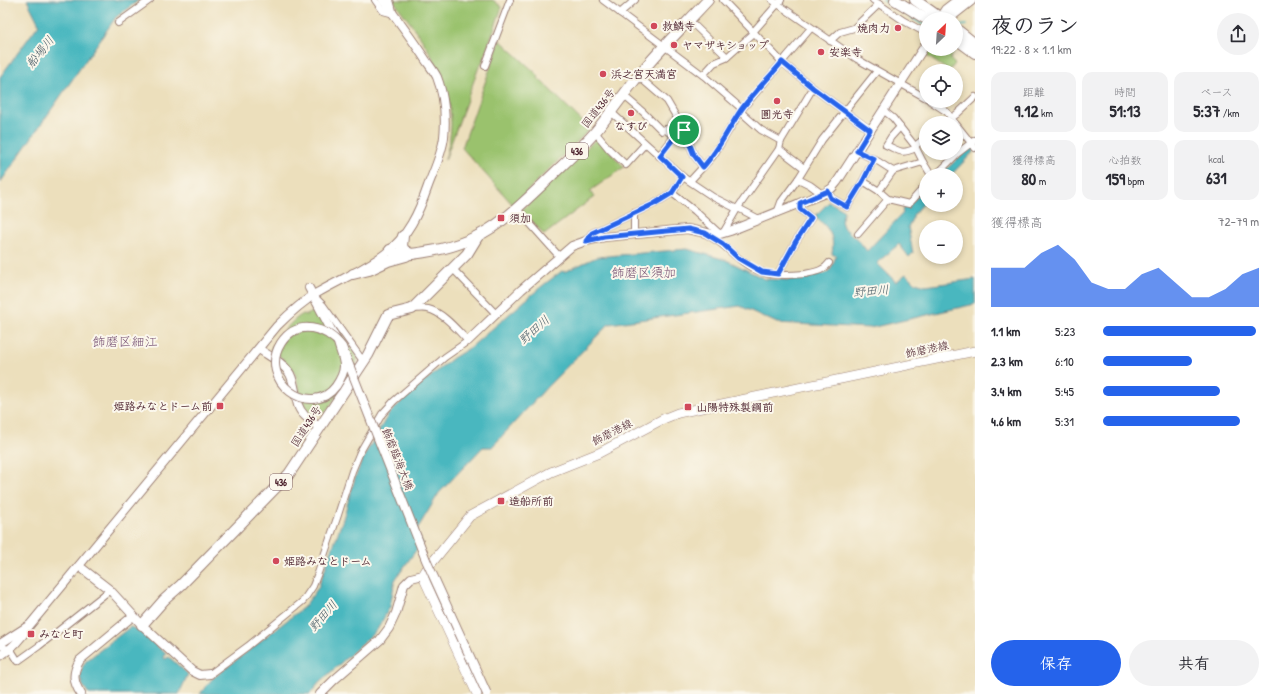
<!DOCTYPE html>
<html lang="ja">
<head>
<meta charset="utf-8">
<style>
	body { margin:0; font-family:"Patrick Hand","Klee One",sans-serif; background:#f2f2f3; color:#2b2b33; height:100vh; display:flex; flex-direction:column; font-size:15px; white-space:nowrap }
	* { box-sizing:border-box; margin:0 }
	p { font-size:13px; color:#7c7c81 }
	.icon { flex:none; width:22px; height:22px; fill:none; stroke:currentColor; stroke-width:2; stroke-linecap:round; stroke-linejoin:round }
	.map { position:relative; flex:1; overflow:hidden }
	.panel { display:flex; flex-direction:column; background:#fff; width:300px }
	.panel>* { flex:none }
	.needle { width:26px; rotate:25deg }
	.fabs { position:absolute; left:919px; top:12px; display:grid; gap:8px }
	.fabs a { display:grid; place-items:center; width:44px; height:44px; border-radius:50%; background:#fff; box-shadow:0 2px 6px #0003; font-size:20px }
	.pin { position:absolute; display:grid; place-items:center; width:34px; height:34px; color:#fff; margin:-17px; border:2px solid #fff; border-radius:50%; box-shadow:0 1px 4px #0007 }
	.round { display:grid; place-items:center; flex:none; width:42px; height:42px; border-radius:21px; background:#f2f2f3 }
	.head { display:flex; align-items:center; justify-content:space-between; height:68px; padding:0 16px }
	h1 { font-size:22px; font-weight:700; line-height:30px }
	.stats { display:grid; grid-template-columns:repeat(3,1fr); gap:6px; height:68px; padding:4px 16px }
	.stats div { display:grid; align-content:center; border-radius:10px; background:#f2f2f3; text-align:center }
	.stats b { font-size:17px; font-weight:700 }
	.stats small { font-size:11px; font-weight:400 }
	.stats p { font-size:11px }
	.chart { height:112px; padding:8px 16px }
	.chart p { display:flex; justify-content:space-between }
	.chart svg { width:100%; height:72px; margin-top:4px; fill:#2563eb; opacity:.7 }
	.primary-button { display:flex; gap:8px; margin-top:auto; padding:8px 16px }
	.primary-button a { flex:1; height:46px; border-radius:24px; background:#2563eb; color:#fff; font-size:16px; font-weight:700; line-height:46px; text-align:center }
	.primary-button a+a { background:#f2f2f3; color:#2b2b33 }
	ul { padding:0 16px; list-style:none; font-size:13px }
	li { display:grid; grid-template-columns:64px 48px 1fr; align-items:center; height:30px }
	li i { height:10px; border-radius:5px; background:#2563eb }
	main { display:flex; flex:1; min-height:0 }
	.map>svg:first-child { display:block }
</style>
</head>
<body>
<main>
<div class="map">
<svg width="975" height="694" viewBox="0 0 975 694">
	<rect width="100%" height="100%" fill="#fbf7ec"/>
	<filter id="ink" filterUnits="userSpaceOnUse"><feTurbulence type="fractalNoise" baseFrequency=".025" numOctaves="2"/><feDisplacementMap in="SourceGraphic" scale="8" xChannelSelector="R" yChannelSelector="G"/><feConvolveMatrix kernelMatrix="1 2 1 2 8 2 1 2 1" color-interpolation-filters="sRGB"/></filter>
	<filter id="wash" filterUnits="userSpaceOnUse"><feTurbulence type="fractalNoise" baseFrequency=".012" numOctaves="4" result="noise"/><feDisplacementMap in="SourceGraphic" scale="16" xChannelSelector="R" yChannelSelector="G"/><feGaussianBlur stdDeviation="0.9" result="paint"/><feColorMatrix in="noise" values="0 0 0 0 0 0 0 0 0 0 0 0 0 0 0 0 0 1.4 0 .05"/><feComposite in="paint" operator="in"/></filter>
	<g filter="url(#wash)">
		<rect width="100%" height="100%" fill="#ecdfbc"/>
		<!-- green -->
		<g fill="#9ac26d" stroke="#72704c">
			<path d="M393 0H493L502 7 482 63 480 64 445 160C448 148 451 136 451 124 451 75 421 37 393 0Z"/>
			<polygon points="500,40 539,76 538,78 590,129 513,205 462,148"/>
			<polygon points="956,47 957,48 950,59 955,64 949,71 924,54 927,49 956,49"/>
			<polygon points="597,138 624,167 590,191 594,197 544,235 522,210"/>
			<path d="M314 311 325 312 358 357 356 367 326 412C299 422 302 387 294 372 288 362 280 356 271 350L272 347C281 335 290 321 303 314L307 315Z"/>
		</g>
		<!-- water -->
		<g fill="#48b7bf" stroke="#496b75">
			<polygon points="27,0 139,0 116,17 0,183 0,77 39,24"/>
			<polygon points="975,144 975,150 951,175 940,175 968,149"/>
			<path d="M926 189V201L913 215V217L908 227 913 253 909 257 899 244 877 263 896 282 906 274 915 283 926 286 975 279V304L870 328 777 323 740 306 609 324 546 388 492 447H483L439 493 416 531 423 544 414 553 395 580 390 607 377 630 319 683 310 694H200L212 679 304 607 318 588 343 519 355 478 363 458 388 415 407 396 453 358 471 347 542 286 562 271 564 272 597 257 687 249 726 260 765 279 788 280 826 273 831 269 836 256 832 254C835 234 828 228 815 216L829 202 842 209 844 212 841 221 843 227 858 240 867 251 903 213 902 210Z"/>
			<polygon points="130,627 139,630 166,654 163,656 165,659 169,657 188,674 179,694 89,694 83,686 80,677 82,668 86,661"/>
		</g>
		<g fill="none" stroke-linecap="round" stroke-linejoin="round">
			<!-- stream -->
			<g stroke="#48b7bf" stroke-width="1.5">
				<polyline points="883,0 922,24 926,24"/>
				<polyline points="959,26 967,25"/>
			</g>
		</g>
	</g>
	<g filter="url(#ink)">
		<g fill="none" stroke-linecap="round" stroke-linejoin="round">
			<!-- minor casing -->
			<g stroke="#9b7f74" stroke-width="8">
				<g id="minor">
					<polyline points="375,0 383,11 394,14"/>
					<polyline points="390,0 393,11"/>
					<polyline points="603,0 704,76 742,109 742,113 761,130 781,141"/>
					<polyline points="723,0 782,62 813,88 870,130"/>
					<polyline points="772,0 857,59 926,98"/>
					<polyline points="873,0 904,21 926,33"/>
					<polyline points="620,13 635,0"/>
					<polyline points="689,20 727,57"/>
					<polyline points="118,23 150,0"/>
					<polyline points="753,32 781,0"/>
					<polyline points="830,41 840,32 854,28 879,4"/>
					<polyline points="485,66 510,0"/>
					<polyline points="703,75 714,63 726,58 754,33"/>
					<polyline points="638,76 667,101 684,130 694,155 703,167"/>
					<polyline points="623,95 643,112 662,131 665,129 674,137"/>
					<polyline points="930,101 947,112 955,123"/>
					<polyline points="883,110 893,118 915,146 923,162 931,175"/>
					<polyline points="611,112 683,177 713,197 737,209"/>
					<polyline points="944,123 957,114 975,97"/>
					<polyline points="956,124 975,148"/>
					<path d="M900 127 891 137 886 145C900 151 901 155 916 148"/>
					<polyline points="595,132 609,149 626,165 645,144"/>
					<polyline points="915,146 926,137"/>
					<polyline points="779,149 804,168"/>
					<polyline points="857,151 879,162 893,171 923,162"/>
					<polyline points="659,156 674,137 684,130"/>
					<polyline points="936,175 958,153 975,140"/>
					<polyline points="798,179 810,185 822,194"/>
					<polyline points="690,181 713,156 742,109 811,28"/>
					<polyline points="863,181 879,191 888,199 909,204 926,185"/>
					<polyline points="829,191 831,198 847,207 863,181 874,159"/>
					<polyline points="879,191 893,171"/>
					<polyline points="672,193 695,211 720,234"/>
					<polyline points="738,208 759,219"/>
					<polyline points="517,209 559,256"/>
					<polyline points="634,213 634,234"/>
					<polyline points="777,213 781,202 798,179 822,140 877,71"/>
					<polyline points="723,233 737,209 779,149 781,141 813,88"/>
					<path d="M706 234C712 238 719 241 724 246 735 255 748 268 762 272 772 276 794 275 805 274 814 272 824 271 829 263"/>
					<polyline points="858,234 888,199"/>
					<polyline points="586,241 592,233 654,204 672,193 683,177"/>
					<polyline points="453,269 496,314"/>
					<polyline points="778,274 796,241 811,218 800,209 800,203"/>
					<polyline points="317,299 323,305 363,361"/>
					<polyline points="0,646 11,650 18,661 39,646 110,590"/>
					<path d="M210 674 248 646 303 601 313 586 318 573 337 518 352 471 360 452 382 414 394 401 445 357 468 341C457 330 444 313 428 309 423 308 417 309 412 309"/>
				</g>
			</g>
			<!-- tertiary casing -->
			<g stroke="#9b7f74" stroke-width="10">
				<g id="tertiary">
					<polyline points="309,288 337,341"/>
					<polyline points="468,341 521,290 572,246 586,241 604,237 647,233 687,229 717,235 730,231 825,193 832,188 837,182 926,44"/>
					<path d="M259 349C269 356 284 363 290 374 295 384 295 395 298 405 301 415 311 421 319 427"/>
					<polyline points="79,566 110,590 142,625 192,671 200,675 210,674"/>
					<polyline points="0,644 28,626"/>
					<path d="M0 656C13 648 21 639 29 626L277 326C289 314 302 302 317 293 339 280 364 270 385 254 408 237 419 212 428 186 434 170 442 154 444 137 446 118 444 95 437 77 434 71 429 65 425 59 412 39 397 19 383 0"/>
					<path d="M81 694C73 682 72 673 80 660L133 616"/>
					<polyline points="320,694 334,680 380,640 389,628 396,613 404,585 411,578 423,575"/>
				</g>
			</g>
			<!-- secondary casing -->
			<g stroke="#9b7f74" stroke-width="10">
				<polyline id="secondary" points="477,694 425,581 423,575 426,570 470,516 551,472 599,453 663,419 678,413 975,351"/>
			</g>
			<!-- primary casing -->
			<g stroke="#9b7f74" stroke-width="12">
				<g id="primary">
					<polyline points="940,19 946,10 959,0"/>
					<polyline points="947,19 971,0"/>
				</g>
			</g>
			<!-- trunk casing -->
			<g stroke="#9b7f74" stroke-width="12">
				<g id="trunk">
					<polyline points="895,0 926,19"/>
					<polyline points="915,0 942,19"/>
					<polyline points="956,29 975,44"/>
					<polyline points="956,39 975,53"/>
					<polyline points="403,236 402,246 404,250 411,254"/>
					<path d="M390 250C400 257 413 254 425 252 480 244 504 221 543 184 561 166 580 150 596 131 611 113 624 93 639 75 660 49 685 25 708 0"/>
					<polyline points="353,274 369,270 388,261 406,256"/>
					<polyline points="142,625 164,600 181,585 289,474 368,355 388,315 412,309 467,254 478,236"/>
				</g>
			</g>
			<!-- minor -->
			<use href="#minor" stroke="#fff" stroke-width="6"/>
			<!-- tertiary -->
			<use href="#tertiary" stroke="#fff" stroke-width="8"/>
			<!-- secondary -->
			<use href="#secondary" stroke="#fff" stroke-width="9"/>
			<!-- primary -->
			<use href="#primary" stroke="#fff" stroke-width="10"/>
			<!-- trunk -->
			<use href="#trunk" stroke="#fff" stroke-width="10"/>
			<!-- tertiary-bridge casing -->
			<g stroke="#9b7f74" stroke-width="10" stroke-linecap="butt">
				<path id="tertiary-bridge" d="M338 343C340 350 344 359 344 366 344 373 340 380 336 386 311 420 257 381 281 343 297 318 327 327 342 347L426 560 487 694"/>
			</g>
			<!-- tertiary-bridge -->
			<use href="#tertiary-bridge" stroke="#fff" stroke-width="8"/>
		</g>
	</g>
	<g fill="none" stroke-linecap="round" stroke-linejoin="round" filter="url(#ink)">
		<!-- route casing -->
		<g stroke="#fff" stroke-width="8">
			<path id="route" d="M782 62 813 88 870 130 857 151 874 159 863 181 847 207 831 198 828 191 800 203V209L811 218 796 241 778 274 762 272 738 258 723 244 705 233 688 229 604 237 586 241 592 233 654 204 672 193 682 177 660 156 674 138 684 130 694 155 703 167C719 150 728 129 741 110 753 93 769 78 782 62Z"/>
		</g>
		<!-- route -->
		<use href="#route" stroke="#2563eb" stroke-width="5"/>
	</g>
	<!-- markers -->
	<g fill="#d1495b" stroke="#fbf7ec" stroke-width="1.5">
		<circle cx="654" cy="26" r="4"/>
		<circle cx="898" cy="28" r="4"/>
		<circle cx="674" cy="45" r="4"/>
		<circle cx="821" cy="52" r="4"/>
		<circle cx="603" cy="74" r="4"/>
		<circle cx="777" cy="101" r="4"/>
		<circle cx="631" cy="113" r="4"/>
		<rect x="497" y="214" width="8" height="8" rx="2"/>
		<rect x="216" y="402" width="8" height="8" rx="2"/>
		<rect x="684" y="403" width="8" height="8" rx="2"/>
		<rect x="497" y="497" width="8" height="8" rx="2"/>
		<circle cx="276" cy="561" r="4"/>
		<rect x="27" y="630" width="8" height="8" rx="2"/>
	</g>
	<g text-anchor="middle" stroke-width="4" stroke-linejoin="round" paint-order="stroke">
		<!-- shield labels -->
		<g fill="#fbf7ec" stroke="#7f6065" stroke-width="1">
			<rect x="566" y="143" width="22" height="16" rx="3"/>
			<rect x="270" y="474" width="22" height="16" rx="3"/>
		</g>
		<g font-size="10" font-weight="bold" fill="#4a1f2b">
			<text x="577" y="155">436</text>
			<text x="281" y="486">436</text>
		</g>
		<!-- poi labels -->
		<g font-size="11" font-weight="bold" fill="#4a1f2b" stroke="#fbf7ec" text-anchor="start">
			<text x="662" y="30">救鱗寺</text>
			<text x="890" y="32" text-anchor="end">焼肉力</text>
			<text x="682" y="49">ヤマザキショップ</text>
			<text x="829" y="56">安楽寺</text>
			<text x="611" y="78">浜之宮天満宮</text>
			<text x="777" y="118" text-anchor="middle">圓光寺</text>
			<text x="631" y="130" text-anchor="middle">なすび</text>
			<text x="509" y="222">須加</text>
			<text x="212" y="410" text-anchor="end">姫路みなとドーム前</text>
			<text x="696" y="411">山陽特殊製鋼前</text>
			<text x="509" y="505">造船所前</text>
			<text x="284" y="565">姫路みなとドーム</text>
			<text x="39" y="638">みなと町</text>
		</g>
		<!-- street labels -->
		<g font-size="11" fill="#4a1f2b" stroke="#fbf7ec">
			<text transform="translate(598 108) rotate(-52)" y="4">国道436号</text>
			<text transform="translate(927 349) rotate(-12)" y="4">飾磨港線</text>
			<text transform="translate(306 426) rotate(-57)" y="4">国道436号</text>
			<text transform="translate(612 432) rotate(-27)" y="4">飾磨港線</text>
			<text transform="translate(398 459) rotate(68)" y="4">飾磨臨海大橋</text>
		</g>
		<!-- water labels -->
		<g font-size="12" font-style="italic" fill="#495c66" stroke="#fbf7ec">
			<text transform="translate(40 52) rotate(-51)" y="4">船場川</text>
			<text transform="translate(871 291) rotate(-5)" y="4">野田川</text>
			<text transform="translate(534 330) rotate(-42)" y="4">野田川</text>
			<text transform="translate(323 616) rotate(-49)" y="4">野田川</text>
		</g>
		<!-- quarter labels -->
		<g font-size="13" fill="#785274" stroke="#fbf7ec">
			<text x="644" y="277">飾磨区須加</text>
			<text x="125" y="346">飾磨区細江</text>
		</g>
	</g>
</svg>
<div class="fabs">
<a><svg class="needle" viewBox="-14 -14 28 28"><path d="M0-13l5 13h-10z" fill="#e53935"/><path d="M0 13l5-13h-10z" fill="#7c7c81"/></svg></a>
<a><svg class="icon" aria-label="locate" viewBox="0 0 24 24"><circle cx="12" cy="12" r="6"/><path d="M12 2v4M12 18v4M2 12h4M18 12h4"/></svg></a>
<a><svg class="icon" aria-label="layers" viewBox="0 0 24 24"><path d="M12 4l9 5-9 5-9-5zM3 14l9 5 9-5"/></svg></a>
<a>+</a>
<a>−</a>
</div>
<div class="pin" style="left:684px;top:130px;background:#1e9e55"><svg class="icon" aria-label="arrive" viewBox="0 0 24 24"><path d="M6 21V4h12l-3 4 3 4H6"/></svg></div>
</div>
<section class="panel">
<div class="head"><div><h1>夜のラン</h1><p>19:22 · 8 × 1.1 km</p></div><a class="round"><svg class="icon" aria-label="share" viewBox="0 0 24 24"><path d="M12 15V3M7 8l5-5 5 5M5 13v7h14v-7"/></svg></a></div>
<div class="stats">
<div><p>距離</p><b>9.12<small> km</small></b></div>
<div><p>時間</p><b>51:13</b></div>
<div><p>ペース</p><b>5:37<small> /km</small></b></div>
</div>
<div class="stats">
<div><p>獲得標高</p><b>80<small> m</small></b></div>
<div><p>心拍数</p><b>159<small> bpm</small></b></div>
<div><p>kcal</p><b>631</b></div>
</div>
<div class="chart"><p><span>獲得標高</span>72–79 m</p>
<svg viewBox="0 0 160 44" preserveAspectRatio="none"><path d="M0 44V20L10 20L20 20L30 11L40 6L50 15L60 29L70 33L80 33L90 24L100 20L110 29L120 38L130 38L140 33L150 24L160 20V44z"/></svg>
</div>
<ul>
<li><b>1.1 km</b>5:23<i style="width:98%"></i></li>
<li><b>2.3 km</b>6:10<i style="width:57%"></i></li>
<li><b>3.4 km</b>5:45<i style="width:75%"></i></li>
<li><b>4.6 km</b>5:31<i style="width:88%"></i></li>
</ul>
<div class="primary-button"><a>保存</a><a>共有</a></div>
</section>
</main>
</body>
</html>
